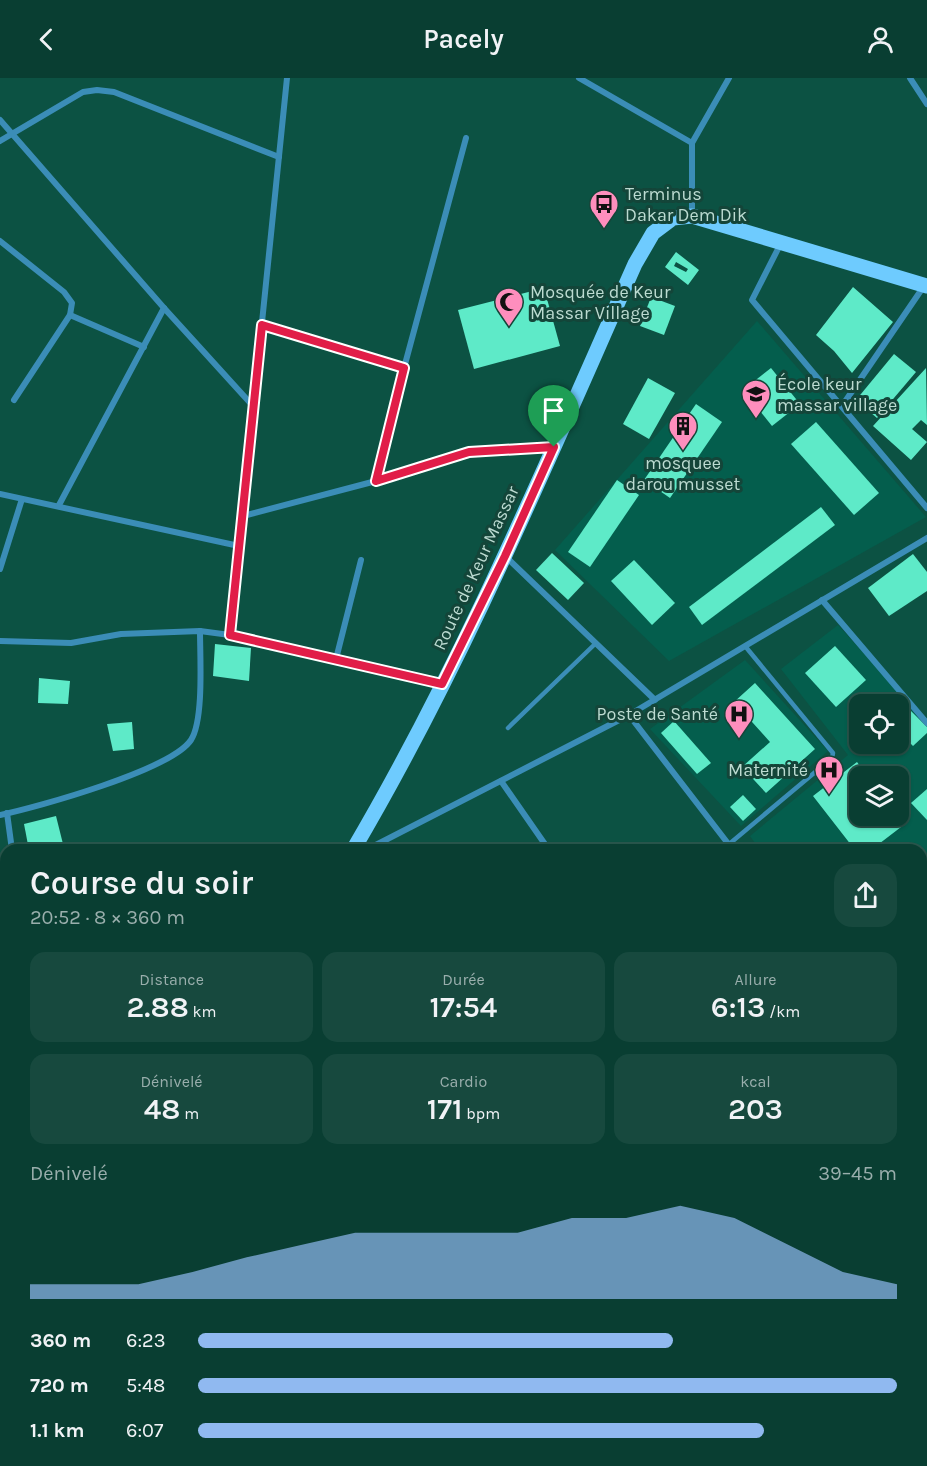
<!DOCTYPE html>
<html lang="fr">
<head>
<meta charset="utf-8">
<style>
	body { margin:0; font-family:Karla,sans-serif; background:#17493e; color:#f1f3f6; height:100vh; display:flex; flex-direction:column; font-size:22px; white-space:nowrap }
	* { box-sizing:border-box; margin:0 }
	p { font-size:20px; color:#99aeac }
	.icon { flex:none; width:33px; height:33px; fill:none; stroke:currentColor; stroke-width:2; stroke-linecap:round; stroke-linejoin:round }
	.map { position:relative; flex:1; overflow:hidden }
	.details { position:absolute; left:0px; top:766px; width:927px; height:622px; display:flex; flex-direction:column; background:#093e32; border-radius:18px 18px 0 0; box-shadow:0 2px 4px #0004,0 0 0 2px #29574d }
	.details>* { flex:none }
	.buttons { position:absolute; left:849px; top:616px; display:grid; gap:12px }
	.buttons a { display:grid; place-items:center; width:60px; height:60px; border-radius:12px; background:#093e32; box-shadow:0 2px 4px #0004,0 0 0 2px #29574d; font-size:30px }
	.pin { position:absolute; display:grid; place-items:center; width:51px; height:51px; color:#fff; margin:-62px -26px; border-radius:50% 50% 50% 0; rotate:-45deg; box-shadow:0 0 6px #0007 }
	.pin .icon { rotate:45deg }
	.round { display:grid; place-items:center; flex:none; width:63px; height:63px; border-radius:18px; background:#17493e }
	.summary { display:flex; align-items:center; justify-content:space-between; height:102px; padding:0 30px }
	h1 { font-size:33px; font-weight:600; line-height:45px }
	.metrics { display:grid; grid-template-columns:repeat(3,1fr); gap:9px; height:102px; padding:6px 30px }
	.metrics div { display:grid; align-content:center; border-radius:15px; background:#17493e; text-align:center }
	.metrics b { font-size:30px; font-weight:600 }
	.metrics small { font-size:16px; font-weight:400 }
	.metrics p { font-size:16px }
	.chart { height:168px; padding:12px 30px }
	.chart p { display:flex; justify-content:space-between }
	.chart svg { width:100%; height:108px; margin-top:6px; fill:#90b9f0; opacity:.7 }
	ul { padding:0 30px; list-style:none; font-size:20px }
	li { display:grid; grid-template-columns:96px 72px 1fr; align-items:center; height:45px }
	li i { height:15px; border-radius:8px; background:#90b9f0 }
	header { display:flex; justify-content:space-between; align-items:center; height:78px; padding:0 30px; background:#093e32; font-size:27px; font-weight:600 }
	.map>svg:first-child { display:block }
</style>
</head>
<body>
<header><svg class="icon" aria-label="back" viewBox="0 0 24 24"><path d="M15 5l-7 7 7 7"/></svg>Pacely<svg class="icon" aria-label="person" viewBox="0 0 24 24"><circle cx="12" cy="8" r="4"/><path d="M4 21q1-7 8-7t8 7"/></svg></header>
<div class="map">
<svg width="927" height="1388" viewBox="0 0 927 1388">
	<rect width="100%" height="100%" fill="#0c5243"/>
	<!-- built -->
	<g fill="#045e4d" fill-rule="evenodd">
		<polygon points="757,243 926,439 669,583 555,472"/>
		<path d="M838 547 927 645V860L921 862V772H760L750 758 848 677 781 591ZM860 627H898V666H860ZM860 699H898V738H860Z"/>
		<polygon points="745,582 828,673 741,748 650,651"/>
	</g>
	<!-- green -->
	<polygon fill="#985117" points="324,1383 624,1383 627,1388 322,1388"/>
	<!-- building -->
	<g fill="#5eeac8" fill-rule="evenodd">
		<path d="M676 174 699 192 688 207 665 189ZM676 184 688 191 686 194 674 188Z"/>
		<polygon points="853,209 893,244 852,295 834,273 816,257"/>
		<polygon points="544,210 560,268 474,291 458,232"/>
		<polygon points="651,219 675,228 664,257 640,248"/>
		<polygon points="894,276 916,294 877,340 856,322"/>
		<polygon points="771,290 800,326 772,348 743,312"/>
		<polygon points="926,290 927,347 921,342 912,351 927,364 911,382 873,348"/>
		<polygon points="648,300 675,315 649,361 623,346"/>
		<polygon points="696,326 722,344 670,420 644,402"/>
		<polygon points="816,344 879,415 854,437 791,366"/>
		<polygon points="617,402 639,417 590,489 568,474"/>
		<polygon points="821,429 835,447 702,547 689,529"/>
		<polygon points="552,475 584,505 568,522 536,492"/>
		<polygon points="913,476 927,494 927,513 889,538 868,510"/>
		<polygon points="634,482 675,525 652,547 611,503"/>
		<polygon points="215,566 251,570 249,603 213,598"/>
		<polygon points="835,568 866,602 836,629 805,595"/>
		<polygon points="39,600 70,603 68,626 38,625"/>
		<polygon points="755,605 815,671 766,715 742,689 770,664 734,624"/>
		<polygon points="901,623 927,649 927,655 913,668 898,653 898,626"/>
		<polygon points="674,643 711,685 697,696 661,655"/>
		<polygon points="132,644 134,671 113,673 107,646"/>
		<polygon points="857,684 868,699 860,699 860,738 899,738 905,746 871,772 855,772 813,718"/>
		<polygon points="927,711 927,742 911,725"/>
		<polygon points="743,717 756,731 743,743 730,729"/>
		<polygon points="56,738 64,770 29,772 24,746"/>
		<polygon points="921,1291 927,1306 927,1316 921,1317"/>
	</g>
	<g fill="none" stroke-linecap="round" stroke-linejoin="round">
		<!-- lane -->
		<g stroke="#3b8db7" stroke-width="4.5">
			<polyline points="508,650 596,565"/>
			<polyline points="728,767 832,680 833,675 745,568"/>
		</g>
		<!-- street -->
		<g stroke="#3b8db7" stroke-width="6">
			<polyline points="579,0 692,65"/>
			<polyline points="910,0 927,26"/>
			<polyline points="0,42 164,230 253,328"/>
			<polyline points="0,63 83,14 97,12 114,14 279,79"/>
			<polyline points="692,136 692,65 729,0"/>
			<polyline points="0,163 64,214 72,225 70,237 14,322"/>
			<polyline points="781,165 752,222 927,430"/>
			<polyline points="70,237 144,269"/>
			<polyline points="262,247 404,290"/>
			<polyline points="842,328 924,208"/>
			<polyline points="376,403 404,290 466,60"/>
			<polyline points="0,416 239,468"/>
			<polyline points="59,427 164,230"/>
			<polyline points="243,438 376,403 469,374 551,369"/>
			<polyline points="506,479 655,622"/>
			<polyline points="0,491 22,421"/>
			<polyline points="822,522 927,645"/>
			<polyline points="230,557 287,0"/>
			<polyline points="0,563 71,565 121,556 200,553 230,557 443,606"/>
			<polyline points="336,581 361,482"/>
			<polyline points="629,637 733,772"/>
			<polyline points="501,703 549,772"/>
			<polyline points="7,735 12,772"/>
			<path d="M0 737C38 729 171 692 191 662 204 642 200 579 200 553"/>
			<polyline points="366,772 629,637 927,460"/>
			<polyline points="921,872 927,869"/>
			<polyline points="0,907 6,897"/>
			<polyline points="921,920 927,921"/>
			<polyline points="0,1047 6,1055"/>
			<polyline points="921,1066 927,1067"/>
			<polyline points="921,1258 927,1257"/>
			<polyline points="0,1378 8,1388"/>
			<polyline points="749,1383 752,1388"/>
			<polyline points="881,1383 884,1388"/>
			<polyline points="174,1388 177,1383"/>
			<polyline points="615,1388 623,1383"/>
			<polyline points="840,1388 848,1383"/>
		</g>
		<!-- primary -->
		<g stroke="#6ecbfe" stroke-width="15">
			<path d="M353 772C463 585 547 384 635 186L653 155 673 140 692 138 927 208"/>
			<polyline points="0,1082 6,1079"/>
		</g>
	</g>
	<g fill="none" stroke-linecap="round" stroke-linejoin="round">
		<!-- route casing -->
		<g stroke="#fff" stroke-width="12">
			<polygon id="route" points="262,247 404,290 376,403 469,374 554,369 505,478 442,606 230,557"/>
		</g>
		<!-- route -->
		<use href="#route" stroke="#e11d48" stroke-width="8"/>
	</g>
	<!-- icons -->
	<defs>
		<g id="bus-pin" transform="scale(1.5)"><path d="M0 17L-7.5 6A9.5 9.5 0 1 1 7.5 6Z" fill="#fe8ebd" stroke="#144539"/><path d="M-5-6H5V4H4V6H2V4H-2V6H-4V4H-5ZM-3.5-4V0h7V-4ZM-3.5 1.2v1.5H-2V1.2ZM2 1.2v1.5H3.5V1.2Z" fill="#111"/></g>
		<g id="mosque-pin" transform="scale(1.5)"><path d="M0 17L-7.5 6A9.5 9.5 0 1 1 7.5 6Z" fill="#fe8ebd" stroke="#144539"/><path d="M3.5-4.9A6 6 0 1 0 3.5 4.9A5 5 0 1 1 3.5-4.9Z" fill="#111"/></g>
		<g id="school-pin" transform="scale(1.5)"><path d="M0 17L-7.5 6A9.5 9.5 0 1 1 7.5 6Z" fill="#fe8ebd" stroke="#144539"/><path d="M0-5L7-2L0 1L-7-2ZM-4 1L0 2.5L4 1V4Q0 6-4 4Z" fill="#111"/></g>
		<g id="building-pin" transform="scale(1.5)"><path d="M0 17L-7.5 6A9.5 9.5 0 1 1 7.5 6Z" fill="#fe8ebd" stroke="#144539"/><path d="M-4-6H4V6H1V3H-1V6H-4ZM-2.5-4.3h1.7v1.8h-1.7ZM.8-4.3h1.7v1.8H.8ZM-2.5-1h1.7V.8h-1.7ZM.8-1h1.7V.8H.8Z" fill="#111"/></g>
		<g id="hospital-pin" transform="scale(1.5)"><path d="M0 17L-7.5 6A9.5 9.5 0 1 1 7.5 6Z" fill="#fe8ebd" stroke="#144539"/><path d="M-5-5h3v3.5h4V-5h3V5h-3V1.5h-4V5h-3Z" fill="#111"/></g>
	</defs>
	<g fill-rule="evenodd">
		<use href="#bus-pin" x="604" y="126"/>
		<use href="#mosque-pin" x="509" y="224"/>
		<use href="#school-pin" x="756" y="316"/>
		<use href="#building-pin" x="683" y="348"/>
		<use href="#hospital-pin" x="739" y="636"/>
		<use href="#hospital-pin" x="829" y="692"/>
	</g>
	<g text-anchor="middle" stroke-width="6" stroke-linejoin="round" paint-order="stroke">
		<!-- poi labels -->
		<g font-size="18" fill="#bcdbd1" stroke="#144539" text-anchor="start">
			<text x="625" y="122">Terminus<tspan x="625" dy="21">Dakar Dem Dik</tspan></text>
			<text x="530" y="220">Mosquée de Keur<tspan x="530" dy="21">Massar Village</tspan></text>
			<text x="777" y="312">École keur<tspan x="777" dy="21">massar village</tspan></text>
			<text x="683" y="391" text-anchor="middle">mosquee<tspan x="683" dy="21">darou musset</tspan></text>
			<text x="718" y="642" text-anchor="end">Poste de Santé</text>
			<text x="808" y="698" text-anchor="end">Maternité</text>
		</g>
		<!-- street labels -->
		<g font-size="18" fill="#bcdbd1" stroke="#144539">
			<text transform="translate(476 490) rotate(-65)" y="6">Route de Keur Massar</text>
		</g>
	</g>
</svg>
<div class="buttons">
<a><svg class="icon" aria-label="locate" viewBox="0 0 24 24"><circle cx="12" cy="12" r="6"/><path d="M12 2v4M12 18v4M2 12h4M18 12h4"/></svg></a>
<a><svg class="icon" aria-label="layers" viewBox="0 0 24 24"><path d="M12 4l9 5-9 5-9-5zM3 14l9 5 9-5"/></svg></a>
</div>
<div class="pin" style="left:554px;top:369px;background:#1e9e55"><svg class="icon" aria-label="arrive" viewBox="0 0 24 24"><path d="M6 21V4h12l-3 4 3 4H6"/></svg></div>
<section class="details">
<div class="summary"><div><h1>Course du soir</h1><p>20:52 · 8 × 360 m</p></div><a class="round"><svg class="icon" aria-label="share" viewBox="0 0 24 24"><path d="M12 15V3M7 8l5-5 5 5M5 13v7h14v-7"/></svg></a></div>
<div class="metrics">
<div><p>Distance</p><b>2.88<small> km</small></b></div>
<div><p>Durée</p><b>17:54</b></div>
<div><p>Allure</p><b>6:13<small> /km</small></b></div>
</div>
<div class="metrics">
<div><p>Dénivelé</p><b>48<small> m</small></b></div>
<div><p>Cardio</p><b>171<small> bpm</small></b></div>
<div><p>kcal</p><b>203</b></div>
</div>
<div class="chart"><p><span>Dénivelé</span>39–45 m</p>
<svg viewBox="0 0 160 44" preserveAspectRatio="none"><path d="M0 44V38L10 38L20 38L30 33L40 27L50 22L60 17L70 17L80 17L90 17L100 11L110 11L120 6L130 11L140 22L150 33L160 38V44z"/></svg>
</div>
<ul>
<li><b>360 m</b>6:23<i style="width:68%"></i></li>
<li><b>720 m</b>5:48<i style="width:100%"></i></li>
<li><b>1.1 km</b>6:07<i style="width:81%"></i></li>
</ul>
</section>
</div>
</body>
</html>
